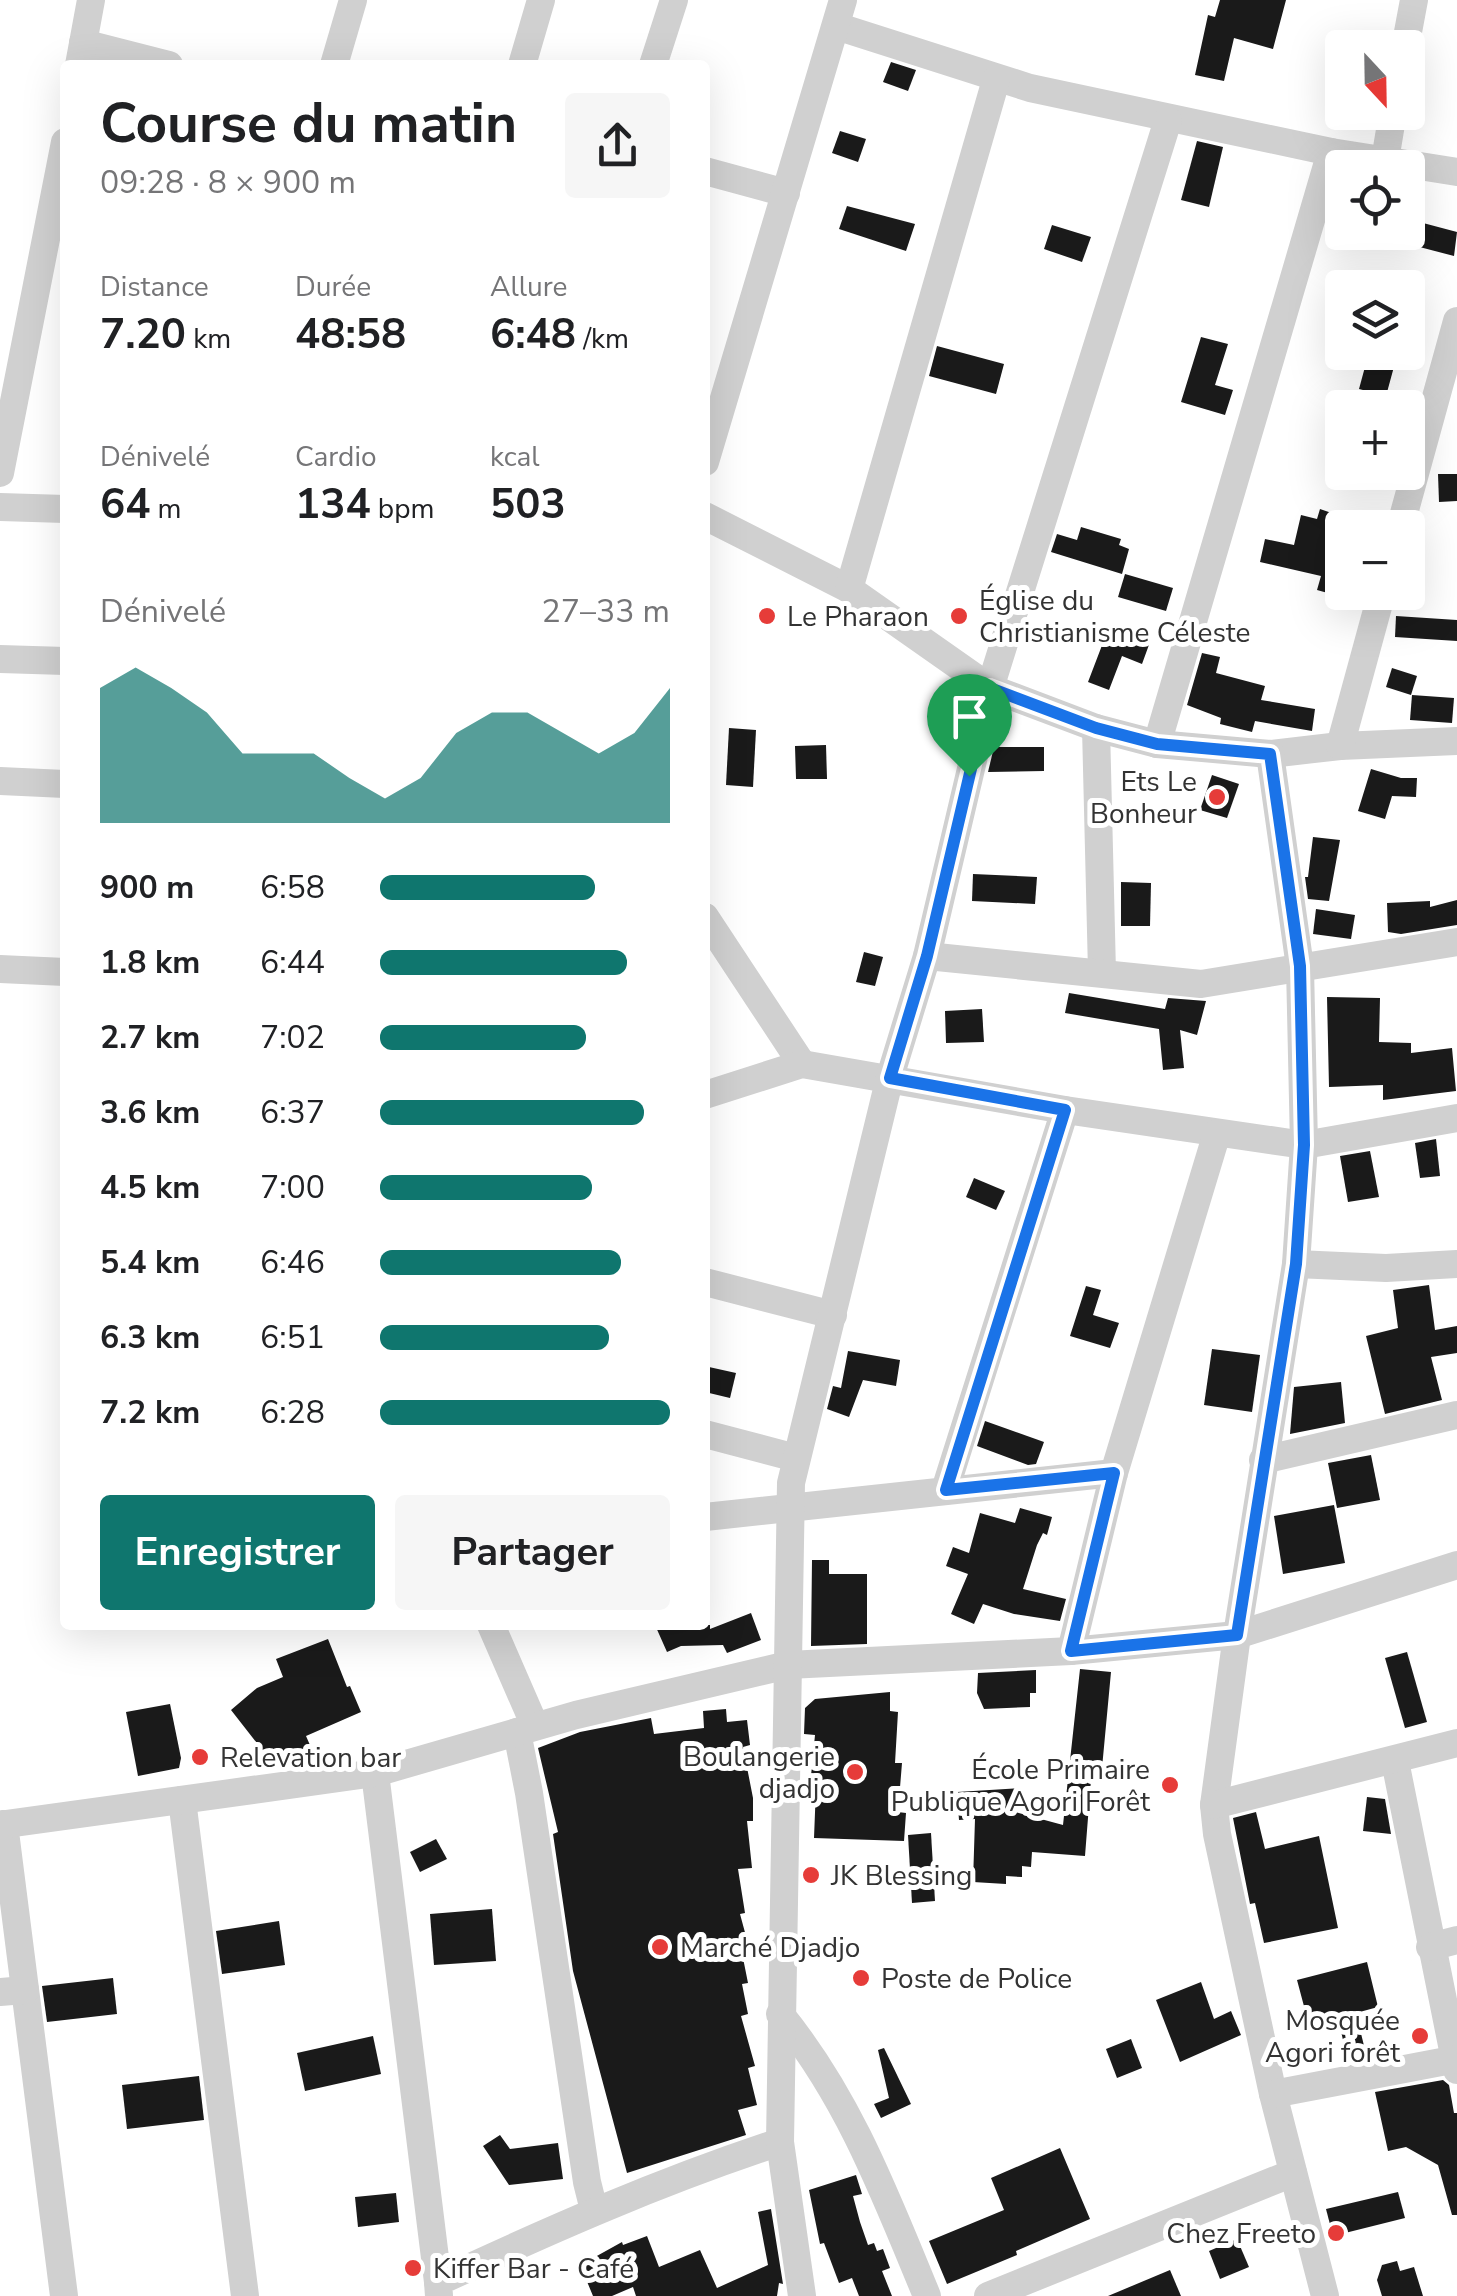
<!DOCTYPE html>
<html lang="fr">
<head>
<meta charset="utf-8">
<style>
	body { margin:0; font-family:"Nunito Sans",sans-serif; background:#f6f6f6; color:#202124; height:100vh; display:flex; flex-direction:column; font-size:38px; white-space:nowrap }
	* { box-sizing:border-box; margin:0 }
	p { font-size:32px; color:#757577 }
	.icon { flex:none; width:55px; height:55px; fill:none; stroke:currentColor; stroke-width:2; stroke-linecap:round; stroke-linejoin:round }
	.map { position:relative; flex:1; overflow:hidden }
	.panel { position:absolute; left:60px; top:60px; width:650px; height:1570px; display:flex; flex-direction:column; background:#fff; border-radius:10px; box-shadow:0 10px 40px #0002 }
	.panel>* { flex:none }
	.needle { width:65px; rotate:158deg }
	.buttons { position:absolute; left:1325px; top:30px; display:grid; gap:20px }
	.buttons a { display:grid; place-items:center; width:100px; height:100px; border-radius:10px; background:#fff; box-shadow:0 10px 40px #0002; font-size:50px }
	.pin { position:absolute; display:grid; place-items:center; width:85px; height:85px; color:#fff; margin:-102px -42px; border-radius:50% 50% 50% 0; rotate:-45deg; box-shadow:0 0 10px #0007 }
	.pin .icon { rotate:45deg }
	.round { display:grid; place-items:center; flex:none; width:105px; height:105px; border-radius:10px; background:#f6f6f6 }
	.headline { display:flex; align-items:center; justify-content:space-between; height:170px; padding:0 40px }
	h1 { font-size:55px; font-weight:700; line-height:75px }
	.metrics { display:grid; grid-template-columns:repeat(3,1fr); gap:15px; height:170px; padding:10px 40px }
	.metrics div { display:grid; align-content:center }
	.metrics b { font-size:42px; font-weight:700 }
	.metrics small { font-size:28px; font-weight:400 }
	.metrics p { font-size:28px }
	.chart { height:280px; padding:20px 40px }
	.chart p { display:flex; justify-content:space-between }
	.chart svg { width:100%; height:180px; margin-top:10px; fill:#0f766e; opacity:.7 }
	.cta { display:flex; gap:20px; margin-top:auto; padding:20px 40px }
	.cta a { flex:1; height:115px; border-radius:10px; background:#0f766e; color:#fff; font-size:40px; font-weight:700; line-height:115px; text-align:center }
	.cta a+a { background:#f6f6f6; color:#202124 }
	ul { padding:0 40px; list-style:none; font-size:32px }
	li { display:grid; grid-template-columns:160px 120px 1fr; align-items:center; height:75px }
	li i { height:25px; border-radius:12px; background:#0f766e }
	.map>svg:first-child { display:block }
</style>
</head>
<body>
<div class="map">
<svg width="1457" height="2296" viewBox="0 0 1457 2296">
	<rect width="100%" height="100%" fill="#fff"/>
	<!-- building -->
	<g fill="#1a1a1a">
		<polygon points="1220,0 1286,0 1273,49 1234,38 1224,81 1195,75 1208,15 1215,17"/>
		<polygon points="891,62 916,70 908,91 883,82"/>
		<polygon points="840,131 866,139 858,162 832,153"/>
		<polygon points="1197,141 1223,147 1209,207 1181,200"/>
		<polygon points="847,206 915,224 906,251 839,229"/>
		<polygon points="1408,219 1457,232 1454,256 1408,244"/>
		<polygon points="1052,225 1091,237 1082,262 1044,249"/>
		<polygon points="1201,337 1228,344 1215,385 1233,390 1225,415 1181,402"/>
		<polygon points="937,346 1004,364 996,394 929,376"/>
		<polygon points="1369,352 1398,352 1386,396 1359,389"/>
		<polygon points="1438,474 1457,474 1457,501 1439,502"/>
		<polygon points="1320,509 1349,519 1346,528 1342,528 1333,567 1342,569 1342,597 1317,590 1321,576 1260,562 1265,539 1294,545 1301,515 1317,519"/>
		<polygon points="1081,527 1121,539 1119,545 1129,549 1122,574 1051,552 1057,534 1077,540"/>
		<polygon points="1125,574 1173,588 1166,611 1118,597"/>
		<polygon points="1396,616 1457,620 1457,641 1395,637"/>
		<polygon points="1109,627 1150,642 1142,664 1122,656 1109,690 1088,682"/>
		<polygon points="1202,653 1220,657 1216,673 1265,686 1261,700 1315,709 1312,731 1255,721 1252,732 1220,724 1221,718 1187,705"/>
		<polygon points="1392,668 1417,676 1411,695 1386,687"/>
		<polygon points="1412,695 1454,698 1452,723 1410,720"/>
		<polygon points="729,728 756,730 753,787 726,785"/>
		<polygon points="826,745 827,779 796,779 795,746"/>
		<polygon points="994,747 1044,747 1044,771 988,772"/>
		<polygon points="1371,769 1401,778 1417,778 1416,797 1392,796 1385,819 1358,811"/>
		<polygon points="1212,775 1239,784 1227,818 1200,810"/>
		<polygon points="1313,837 1340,840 1329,901 1308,899 1305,877 1308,877"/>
		<polygon points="973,874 1037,877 1035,904 972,901"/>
		<polygon points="1121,882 1151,883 1150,926 1121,926"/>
		<polygon points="1457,900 1457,925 1401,934 1388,932 1387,903 1430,901 1430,907"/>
		<polygon points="1316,909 1355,915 1351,939 1313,934"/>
		<polygon points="864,952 883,957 875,986 856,982"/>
		<polygon points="1069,993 1165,1009 1168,998 1206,1001 1197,1035 1180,1030 1184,1068 1163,1070 1159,1029 1065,1013"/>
		<polygon points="1327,997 1380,998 1379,1042 1411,1043 1411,1053 1452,1048 1456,1091 1383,1100 1383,1085 1329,1087"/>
		<polygon points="982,1009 984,1042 946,1043 945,1011"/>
		<polygon points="1436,1139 1440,1176 1420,1178 1415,1143"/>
		<polygon points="1370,1151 1379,1197 1348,1202 1340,1156"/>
		<polygon points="974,1178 1005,1191 996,1210 966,1197"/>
		<polygon points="1429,1285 1435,1330 1457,1326 1457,1353 1431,1357 1442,1400 1385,1414 1366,1336 1398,1328 1393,1290"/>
		<polygon points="1086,1286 1101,1290 1093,1315 1119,1323 1110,1348 1070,1336"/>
		<polygon points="1212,1349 1260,1355 1252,1412 1204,1405"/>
		<polygon points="848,1351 900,1360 896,1386 863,1380 849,1417 827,1409 833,1386 841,1388"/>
		<polygon points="709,1367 736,1373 730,1398 705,1392"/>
		<polygon points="1341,1382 1345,1423 1290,1434 1294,1387"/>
		<polygon points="985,1421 1044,1442 1036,1464 1028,1465 977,1446"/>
		<polygon points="1371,1455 1380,1500 1337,1508 1328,1463"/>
		<polygon points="1334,1505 1345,1563 1283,1574 1274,1516"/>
		<polygon points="1020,1508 1052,1517 1047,1535 1043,1533 1037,1545 1023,1589 1066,1599 1060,1621 1014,1614 983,1604 974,1624 951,1614 968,1574 946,1566 953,1547 969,1553 980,1513 1015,1523"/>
		<polygon points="812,1560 829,1560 829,1574 867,1574 867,1644 811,1646"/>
		<polygon points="751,1613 761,1640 727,1653 723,1645 681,1646 667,1652 655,1625 710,1625 710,1629"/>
		<polygon points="328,1639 347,1687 350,1686 361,1712 306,1736 313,1752 287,1754 271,1761 231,1710 257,1688 283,1677 276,1659"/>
		<polygon points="1407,1652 1427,1722 1405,1728 1385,1658"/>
		<polygon points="1080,1669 1111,1672 1102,1768 1092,1767 1085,1856 1032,1852 1031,1867 1022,1866 1022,1877 1006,1876 1006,1884 973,1882 975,1819 959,1820 957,1792 1022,1788 1015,1812 1063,1825"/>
		<polygon points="1036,1670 1036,1693 1030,1693 1030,1707 984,1709 977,1693 978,1673"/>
		<polygon points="890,1692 890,1711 898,1712 895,1763 902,1763 898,1812 906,1813 904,1841 814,1838 816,1787 810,1786 815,1735 804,1734 805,1708 815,1699"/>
		<polygon points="170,1704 181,1758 179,1768 138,1776 126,1712"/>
		<polygon points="726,1709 727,1722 747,1720 750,1745 743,1747 753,1798 753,1821 747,1821 752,1868 738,1869 745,1913 740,1914 750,1951 742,1953 748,1983 742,1984 748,2014 741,2016 755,2066 748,2068 757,2105 738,2110 746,2135 627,2173 573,1971 553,1834 558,1832 538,1748 580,1732 651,1718 654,1734 704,1728 703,1711"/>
		<polygon points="1367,1797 1385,1799 1391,1834 1363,1831"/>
		<polygon points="1256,1812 1265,1849 1319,1836 1338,1928 1264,1943 1255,1903 1250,1904 1233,1818"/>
		<polygon points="931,1833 935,1901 912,1903 908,1835"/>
		<polygon points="436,1839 447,1859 420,1872 410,1852"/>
		<polygon points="492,1909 496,1961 434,1965 430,1914"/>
		<polygon points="279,1921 285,1965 222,1974 216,1931"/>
		<polygon points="1367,1962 1378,2007 1356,2013 1367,2058 1348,2062 1338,2018 1309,2025 1297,1980"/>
		<polygon points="113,1978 117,2014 47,2022 42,1986"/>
		<polygon points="1201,1982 1214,2019 1231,2011 1241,2035 1180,2062 1156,2000"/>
		<polygon points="373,2036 381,2074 305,2091 297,2053"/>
		<polygon points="1131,2039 1142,2068 1117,2078 1106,2049"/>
		<polygon points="884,2048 911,2104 881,2118 874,2104 889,2098 878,2050"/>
		<polygon points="199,2076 204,2120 127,2129 122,2085"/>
		<polygon points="1443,2080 1449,2085 1454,2113 1457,2113 1457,2215 1452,2215 1438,2165 1406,2147 1388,2151 1375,2092"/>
		<polygon points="500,2135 510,2149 558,2143 563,2179 509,2185 483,2146"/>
		<polygon points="1060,2148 1090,2219 1016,2251 1017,2255 947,2284 929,2241 1004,2210 991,2178"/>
		<polygon points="856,2175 862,2194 853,2196 860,2222 868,2245 874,2243 877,2251 883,2249 890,2268 882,2271 892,2296 859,2296 852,2278 839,2283 824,2243 820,2244 809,2190"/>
		<polygon points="1398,2192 1405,2218 1333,2236 1326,2209"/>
		<polygon points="396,2193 399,2222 358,2227 355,2197"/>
		<polygon points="771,2209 783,2284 779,2283 777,2296 636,2296 633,2287 612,2296 593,2296 581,2267 598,2261 595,2257 622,2242 623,2245 647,2236 659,2267 700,2250 717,2288 768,2265 758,2212"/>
		<polygon points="1237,2239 1249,2267 1220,2279 1209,2251"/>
		<polygon points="1397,2261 1400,2271 1414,2267 1423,2296 1382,2296 1377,2280 1382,2265"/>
		<polygon points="1170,2270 1181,2296 1108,2296"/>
	</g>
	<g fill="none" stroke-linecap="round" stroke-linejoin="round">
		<!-- minor -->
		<g stroke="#d0d0d0" stroke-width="28">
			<polyline points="836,26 1030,88 1331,152 1457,172"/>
			<polyline points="83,43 169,65"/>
			<polyline points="1405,48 1414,0"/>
			<polyline points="79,65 91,0"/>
			<polyline points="334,65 353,0"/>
			<polyline points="522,65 541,0"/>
			<polyline points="653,65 674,0"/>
			<polyline points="1385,160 1393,112"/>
			<polyline points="705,171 786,193"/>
			<polyline points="705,462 843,0"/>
			<polyline points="0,473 65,142"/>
			<polyline points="0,507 65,509"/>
			<polyline points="705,516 849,589 990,688 1096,728 1157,744 1270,754 1340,746 1457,741"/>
			<polyline points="1400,528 1457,321"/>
			<polyline points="849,589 996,80"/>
			<polyline points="0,659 65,661"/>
			<polyline points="1096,728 1102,972"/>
			<polyline points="1157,744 1331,152"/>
			<polyline points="1340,746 1382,592"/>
			<polyline points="1270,754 1300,967 1304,1145 1296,1264 1237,1635 1214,1805 1217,1834 1273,2094 1325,2296"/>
			<polyline points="0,781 65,784"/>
			<polyline points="705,917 802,1064"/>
			<polyline points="927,956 1201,984 1457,942"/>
			<polyline points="0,969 65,972"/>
			<polyline points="705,1095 802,1064 1065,1110 1304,1145 1457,1118"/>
			<polyline points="1296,1264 1386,1268 1457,1264"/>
			<polyline points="705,1282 833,1315"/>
			<polyline points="705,1434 796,1458"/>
			<polyline points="1263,1460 1457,1415"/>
			<polyline points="945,1490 1065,1110"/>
			<polyline points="705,1517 1114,1473"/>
			<polyline points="491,1625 535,1726"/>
			<polyline points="1071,1651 1114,1473 1217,1133"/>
			<polyline points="517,1732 529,1793 587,2182 594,2210"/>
			<polyline points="1395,1761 1457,2070"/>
			<polyline points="375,1773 438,2282"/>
			<polyline points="182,1800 245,2296"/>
			<polyline points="1214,1805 1457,1743"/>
			<polyline points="4,1824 64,2296"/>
			<polyline points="0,1825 375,1773 576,1715 788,1665 1071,1651 1237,1635 1457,1565"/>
			<polyline points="1430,1947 1457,1940"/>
			<polyline points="0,1992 25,1990"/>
			<path d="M780 2014C849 2098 886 2197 927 2296"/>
			<polyline points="1273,2094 1457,2059"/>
			<path d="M439 2296 438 2282C552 2229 661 2181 780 2142"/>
			<polyline points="802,2296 780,2142 791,1483 890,1077 927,956 990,688 1168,120"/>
			<polyline points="988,2296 1293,2173"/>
		</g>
	</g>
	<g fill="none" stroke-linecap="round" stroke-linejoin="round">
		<!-- route casing -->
		<g stroke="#fff" stroke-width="20">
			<polygon id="route" points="990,688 1096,728 1157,744 1270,754 1300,966 1304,1145 1296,1264 1237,1635 1071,1651 1114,1473 946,1490 1065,1110 890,1078 927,956"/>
		</g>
		<!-- route -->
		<use href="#route" stroke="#1a73e8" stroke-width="12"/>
	</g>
	<!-- markers -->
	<g fill="#e63c39" stroke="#fff" stroke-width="4">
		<circle cx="767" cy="616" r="10"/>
		<circle cx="959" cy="616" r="10"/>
		<circle cx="1217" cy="797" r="10"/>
		<circle cx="200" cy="1757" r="10"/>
		<circle cx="855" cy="1772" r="10"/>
		<circle cx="1170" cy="1785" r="10"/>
		<circle cx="811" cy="1875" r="10"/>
		<circle cx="660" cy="1947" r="10"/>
		<circle cx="861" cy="1978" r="10"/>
		<circle cx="1420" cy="2036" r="10"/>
		<circle cx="1336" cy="2233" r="10"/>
		<circle cx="413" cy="2268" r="10"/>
	</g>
	<g text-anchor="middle" stroke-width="10" stroke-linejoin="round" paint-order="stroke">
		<!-- poi labels -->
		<g font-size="28" fill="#333" stroke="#fff" text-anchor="start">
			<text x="979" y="610">Église du<tspan x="979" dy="32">Christianisme Céleste</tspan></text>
			<text x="787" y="626">Le Pharaon</text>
			<text x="1197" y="791" text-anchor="end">Ets Le<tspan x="1197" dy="32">Bonheur</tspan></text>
			<text x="835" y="1766" text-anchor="end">Boulangerie<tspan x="835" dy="32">djadjo</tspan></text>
			<text x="220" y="1767">Relevation bar</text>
			<text x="1150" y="1779" text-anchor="end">École Primaire<tspan x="1150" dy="32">Publique Agori Forêt</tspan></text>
			<text x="831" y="1885">JK Blessing</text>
			<text x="680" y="1957">Marché Djadjo</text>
			<text x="881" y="1988">Poste de Police</text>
			<text x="1400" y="2030" text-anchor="end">Mosquée<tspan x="1400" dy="32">Agori forêt</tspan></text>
			<text x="1316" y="2243" text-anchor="end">Chez Freeto</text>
			<text x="433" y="2278">Kiffer Bar - Café</text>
		</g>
	</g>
</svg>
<div class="buttons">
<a><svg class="needle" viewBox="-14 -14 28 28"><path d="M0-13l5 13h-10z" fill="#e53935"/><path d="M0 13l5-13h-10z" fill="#757577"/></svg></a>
<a><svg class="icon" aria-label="locate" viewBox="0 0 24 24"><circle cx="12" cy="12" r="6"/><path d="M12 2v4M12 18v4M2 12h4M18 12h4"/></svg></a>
<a><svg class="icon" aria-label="layers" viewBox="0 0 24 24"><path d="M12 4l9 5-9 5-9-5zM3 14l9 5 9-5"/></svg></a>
<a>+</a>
<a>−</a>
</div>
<div class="pin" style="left:969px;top:776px;background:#1e9e55"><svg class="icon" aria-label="arrive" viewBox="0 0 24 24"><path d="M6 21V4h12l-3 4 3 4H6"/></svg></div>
<section class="panel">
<div class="headline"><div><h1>Course du matin</h1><p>09:28 · 8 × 900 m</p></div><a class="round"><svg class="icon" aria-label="share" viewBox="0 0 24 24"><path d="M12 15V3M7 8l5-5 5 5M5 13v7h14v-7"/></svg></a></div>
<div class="metrics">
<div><p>Distance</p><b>7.20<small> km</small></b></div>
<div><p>Durée</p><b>48:58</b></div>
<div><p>Allure</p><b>6:48<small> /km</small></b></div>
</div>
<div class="metrics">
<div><p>Dénivelé</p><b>64<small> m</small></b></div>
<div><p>Cardio</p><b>134<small> bpm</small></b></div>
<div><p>kcal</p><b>503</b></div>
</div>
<div class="chart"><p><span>Dénivelé</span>27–33 m</p>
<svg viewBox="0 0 160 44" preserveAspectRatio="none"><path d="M0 44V11L10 6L20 11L30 17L40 27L50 27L60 27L70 33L80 38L90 33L100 22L110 17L120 17L130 22L140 27L150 22L160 11V44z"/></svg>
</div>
<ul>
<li><b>900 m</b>6:58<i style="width:74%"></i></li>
<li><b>1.8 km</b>6:44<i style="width:85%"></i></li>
<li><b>2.7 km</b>7:02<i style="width:71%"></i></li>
<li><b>3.6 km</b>6:37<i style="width:91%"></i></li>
<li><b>4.5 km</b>7:00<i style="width:73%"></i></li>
<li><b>5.4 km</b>6:46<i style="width:83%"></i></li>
<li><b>6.3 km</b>6:51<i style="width:79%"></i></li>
<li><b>7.2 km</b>6:28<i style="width:100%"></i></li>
</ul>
<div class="cta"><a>Enregistrer</a><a>Partager</a></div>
</section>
</div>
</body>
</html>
